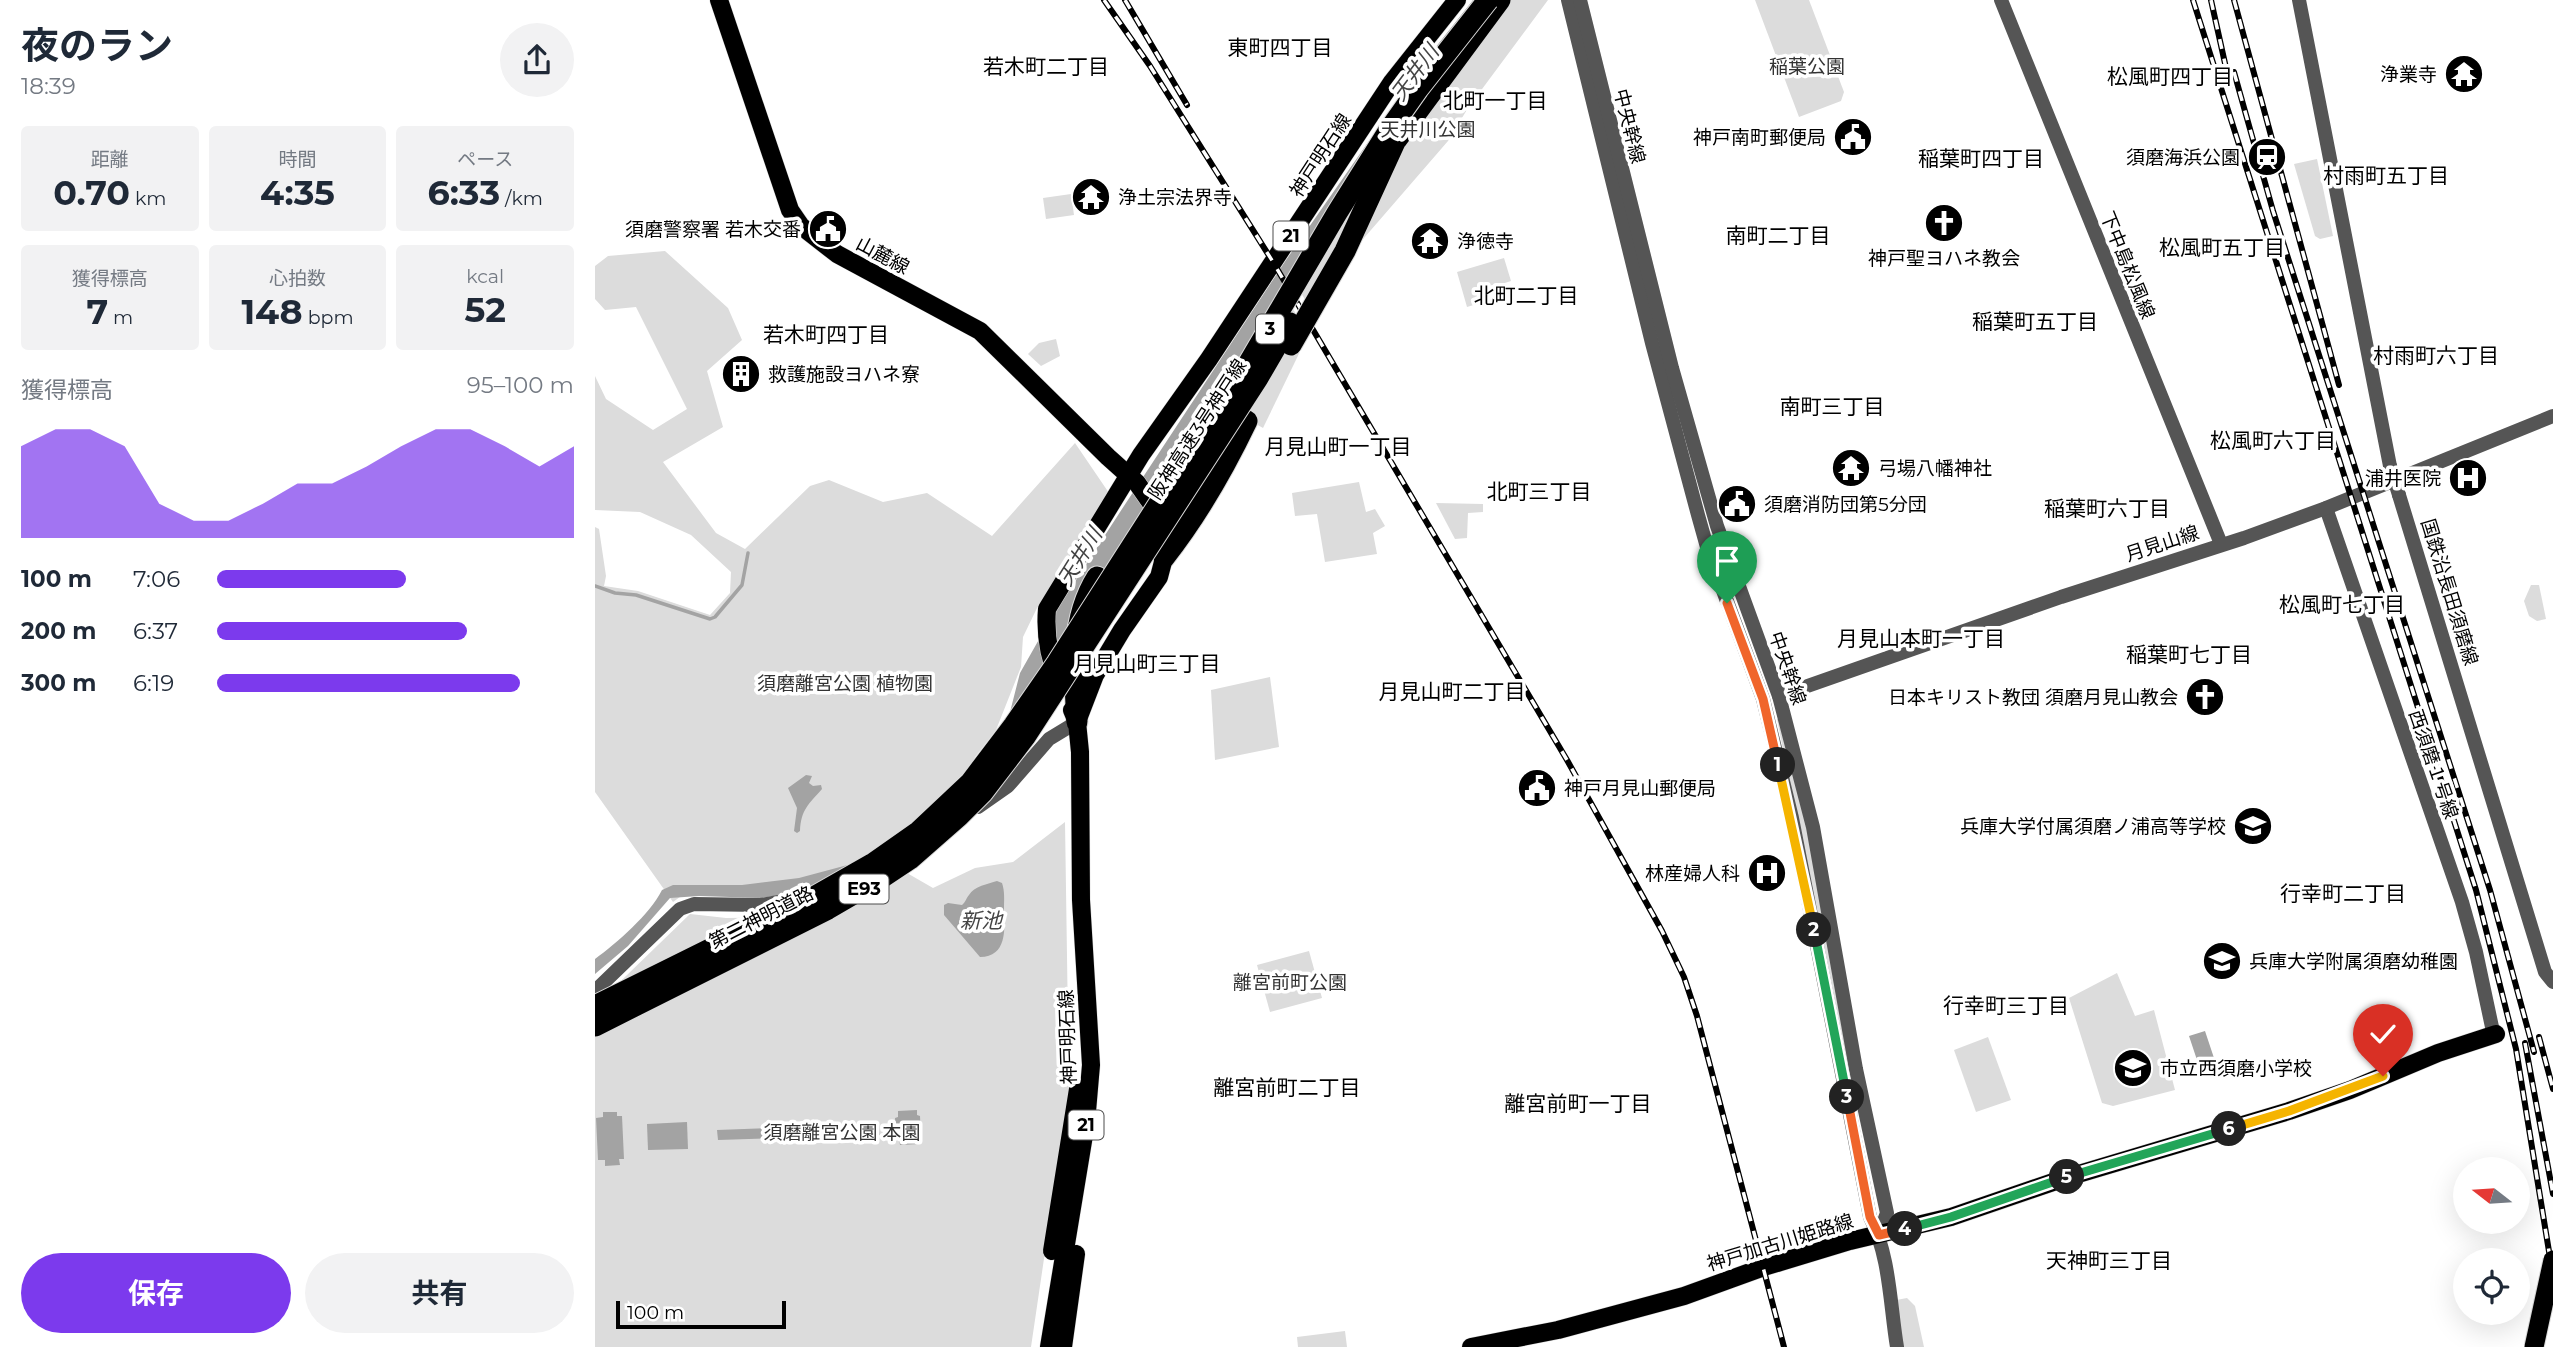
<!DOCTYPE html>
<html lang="ja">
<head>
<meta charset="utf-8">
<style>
	body { margin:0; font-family:Montserrat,"Noto Sans JP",sans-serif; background:#f2f2f3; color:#1f2937; height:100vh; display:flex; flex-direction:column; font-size:26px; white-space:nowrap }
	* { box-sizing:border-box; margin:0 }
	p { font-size:23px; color:#747a83 }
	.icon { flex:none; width:38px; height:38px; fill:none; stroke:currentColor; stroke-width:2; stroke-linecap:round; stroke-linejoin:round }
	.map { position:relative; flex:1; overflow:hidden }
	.sheet { display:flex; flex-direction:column; background:#fff; width:595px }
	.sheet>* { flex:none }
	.needle { width:46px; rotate:287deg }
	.fabs { position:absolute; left:1858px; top:1157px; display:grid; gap:14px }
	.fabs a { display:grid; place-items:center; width:77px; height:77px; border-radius:50%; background:#fff; box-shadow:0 7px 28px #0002; font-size:35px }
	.scale { position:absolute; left:21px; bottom:18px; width:170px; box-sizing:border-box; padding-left:7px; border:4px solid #000; border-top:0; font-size:19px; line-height:24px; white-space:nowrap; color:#000; -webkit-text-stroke:5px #fff; paint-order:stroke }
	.pin { position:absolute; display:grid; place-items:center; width:60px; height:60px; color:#fff; margin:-72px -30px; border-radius:50% 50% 50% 0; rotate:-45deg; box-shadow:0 0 7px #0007 }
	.pin .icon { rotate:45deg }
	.km { position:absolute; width:35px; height:35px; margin:-18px; border-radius:50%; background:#222; color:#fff; font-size:19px; line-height:35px; text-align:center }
	.round { display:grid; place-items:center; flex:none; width:74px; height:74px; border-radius:37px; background:#f2f2f3 }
	.overview { display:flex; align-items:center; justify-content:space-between; height:119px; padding:0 21px }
	h1 { font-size:38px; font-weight:700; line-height:52px }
	.metrics { display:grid; grid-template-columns:repeat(3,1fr); gap:10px; height:119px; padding:7px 21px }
	.metrics div { display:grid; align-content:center; border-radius:7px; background:#f2f2f3; text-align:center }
	.metrics b { font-size:35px; font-weight:700 }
	.metrics small { font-size:19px; font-weight:400 }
	.metrics p { font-size:19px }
	.chart { height:196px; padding:14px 21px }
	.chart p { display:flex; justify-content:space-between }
	.chart svg { width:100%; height:126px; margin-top:7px; fill:#7c3aed; opacity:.7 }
	.cta { display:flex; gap:14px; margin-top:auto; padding:14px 21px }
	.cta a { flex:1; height:80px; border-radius:42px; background:#7c3aed; color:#fff; font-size:28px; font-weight:700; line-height:80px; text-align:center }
	.cta a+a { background:#f2f2f3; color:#1f2937 }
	ul { padding:0 21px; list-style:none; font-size:23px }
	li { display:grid; grid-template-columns:112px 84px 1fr; align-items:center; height:52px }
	li i { height:18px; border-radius:9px; background:#7c3aed }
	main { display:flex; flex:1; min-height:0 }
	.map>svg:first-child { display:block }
</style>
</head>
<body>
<main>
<section class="sheet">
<div class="overview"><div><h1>夜のラン</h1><p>18:39</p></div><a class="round"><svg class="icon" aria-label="share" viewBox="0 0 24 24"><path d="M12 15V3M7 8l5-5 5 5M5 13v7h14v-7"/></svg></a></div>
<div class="metrics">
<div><p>距離</p><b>0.70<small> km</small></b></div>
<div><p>時間</p><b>4:35</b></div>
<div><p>ペース</p><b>6:33<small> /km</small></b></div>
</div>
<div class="metrics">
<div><p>獲得標高</p><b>7<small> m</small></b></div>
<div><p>心拍数</p><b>148<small> bpm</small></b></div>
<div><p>kcal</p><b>52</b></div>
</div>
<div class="chart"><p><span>獲得標高</span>95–100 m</p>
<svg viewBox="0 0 160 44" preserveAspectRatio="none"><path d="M0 44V12L10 6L20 6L30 12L40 32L50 38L60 38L70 32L80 25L90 25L100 19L110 12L120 6L130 6L140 12L150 19L160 12V44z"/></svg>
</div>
<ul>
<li><b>100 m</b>7:06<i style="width:53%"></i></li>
<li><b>200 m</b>6:37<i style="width:70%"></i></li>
<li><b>300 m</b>6:19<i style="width:85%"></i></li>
</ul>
<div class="cta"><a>保存</a><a>共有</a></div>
</section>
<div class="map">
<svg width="1958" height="1347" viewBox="0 0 1958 1347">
	<rect width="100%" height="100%" fill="#fff"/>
	<!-- green -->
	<g fill="#dcdcdc">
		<polygon points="902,0 953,0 873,108 853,141 763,245 720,316 700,283"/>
		<polygon points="1160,0 1214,0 1249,92 1246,101 1204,117"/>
		<polygon points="1722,159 1738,236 1725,239 1720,236 1699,164"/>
		<polygon points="476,194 479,215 451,219 448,198"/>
		<polygon points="70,251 133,308 147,340 112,371 128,427 68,462 121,533 150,549 215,486 234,480 288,502 332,493 397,536 480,443 514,493 442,608 428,637 426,667 401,730 380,757 376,766 301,841 212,887 89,894 78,902 0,792 0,527 4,529 11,576 9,586 43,591 115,615 135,593 136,572 96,535 45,512 0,510 0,376 11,399 58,430 92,409 41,307 10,310 0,299 0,266 13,256"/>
		<polygon points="909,258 916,281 897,287 898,299 872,307 862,272"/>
		<polygon points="691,299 714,333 668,428 647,416"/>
		<polygon points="461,339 465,356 446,366 433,354 444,343"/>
		<polygon points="764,482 771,512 780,509 790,526 778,533 782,554 730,562 722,514 700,516 697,493"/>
		<polygon points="841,503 888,504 888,512 873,513 872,538 860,539"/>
		<polygon points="1936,585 1944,585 1951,619 1942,621 1934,616 1929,601"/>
		<polygon points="675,677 684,747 620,760 616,690"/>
		<polygon points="1186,718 1210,811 1262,1092 1263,1128 1182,719"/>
		<polygon points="470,822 474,1089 436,1347 0,1347 0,1006 95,914 131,918 227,917 312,873 338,888 380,868 418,862"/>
		<polygon points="714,951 727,998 675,1012 662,965"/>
		<polygon points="1522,973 1540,1016 1559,1010 1580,1090 1518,1106 1507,1103 1474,998"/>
		<polygon points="1393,1037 1416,1100 1381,1112 1359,1050"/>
		<polygon points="1312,1298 1320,1306 1329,1347 1305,1347 1296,1301"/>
		<polygon points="750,1331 752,1347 703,1347 702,1337"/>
	</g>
	<!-- water -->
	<g fill="#a3a3a3">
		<path d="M878 0H901L700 282 434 720 266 875 206 892 166 898 104 896 75 898 33 946 0 974V959C22 943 55 914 67 890L78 885H147L204 878 260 863 301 842 376 767 415 712 425 673 455 620 527 509 691 260 829 62Z"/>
		<path d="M211 775 217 776 214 783 218 786 226 785 227 789C214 804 206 809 205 831L202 833 199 831 202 808 193 788Z"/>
		<path d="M402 881 407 883C410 892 409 900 409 910 410 929 412 957 385 957L349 915V905L353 903 367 905C371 902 371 898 374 895 379 886 393 884 402 881Z"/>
		<polygon points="1610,1031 1623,1070 1607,1075 1594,1036"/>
		<polygon points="322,1110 322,1115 325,1116 326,1139 324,1140 324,1144 305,1145 304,1139 301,1139 300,1118 303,1117 303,1111"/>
		<polygon points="8,1112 22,1112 22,1116 27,1116 29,1159 24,1159 25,1165 10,1166 10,1160 3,1160 1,1118 8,1117"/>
		<polygon points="92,1122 93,1149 53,1150 52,1124"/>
		<polygon points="284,1124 285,1135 123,1140 122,1130"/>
	</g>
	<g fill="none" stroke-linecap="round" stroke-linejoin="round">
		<!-- stream -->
		<polyline stroke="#a3a3a3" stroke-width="3.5" points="0,586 20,593 41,595 115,619 120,617 147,585 153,553"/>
		<!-- primary casing -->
		<g stroke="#dbdbdb" stroke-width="19">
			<g id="primary">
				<polyline points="124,0 195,210 206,226 242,254 385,331 513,457 542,483 558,506 563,519"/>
				<path d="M463 678C453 655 450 634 452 609L546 455 614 359 797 82 862 0"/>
				<polyline points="483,719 500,675 527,630 564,577 569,558 570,546"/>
				<polyline points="457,1251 483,1089"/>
				<polyline points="454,1347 491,1123 496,1065 486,900 485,752 482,722 477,710"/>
				<polyline points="468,1347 481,1254"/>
				<polyline points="876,1347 963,1330 1089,1296 1169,1267 1255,1241 1356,1217 1470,1178 1694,1111 1755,1090 1843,1053 1901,1034"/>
			</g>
		</g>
		<!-- motorway casing -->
		<g stroke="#dbdbdb" stroke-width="23">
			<g id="motorway">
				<polyline points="800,142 905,0"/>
				<path d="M569 558C602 516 629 469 652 421"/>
				<path d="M482 722C479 674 475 620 502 577"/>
			</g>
		</g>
		<!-- tertiary -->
		<g stroke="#555" stroke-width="14">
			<path d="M973 0 1057 343 1103 515 1112 547 1168 699 1197 818 1275 1217C1295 1256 1295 1305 1302 1347"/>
			<polyline points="985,0 1077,368 1122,526 1184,696 1218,827 1261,1069 1292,1213 1284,1235"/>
			<polyline points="1406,0 1626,544"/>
			<polyline points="1704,0 1795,466"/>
			<polyline points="1804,495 1950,972 1958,982"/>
			<polyline points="1731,508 1867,902 1881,952 1897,1027 1901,1034"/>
			<polyline points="1184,696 1466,597 1649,538 1731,508 1958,416"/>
			<polyline points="383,807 413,786 454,739 482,722"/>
			<polyline points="0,991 85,909 99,904 166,905 206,898"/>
		</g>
		<!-- primary -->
		<use href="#primary" stroke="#000" stroke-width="18"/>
		<!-- motorway -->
		<use href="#motorway" stroke="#000" stroke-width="21"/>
		<!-- rail casing -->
		<g stroke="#000" stroke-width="6">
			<g id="rail">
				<polyline points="509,0 555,66 678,262 972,760 1067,931 1089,977 1102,1016 1189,1347"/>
				<polyline points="530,0 592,105"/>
				<polyline points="1598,0 1881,890 1921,1049 1958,1276"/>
				<polyline points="1616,0 1635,86"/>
				<polyline points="1639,0 1744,385"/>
				<polyline points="1639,72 1678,211 1895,890 1939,1052"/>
				<polyline points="1944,1037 1958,1089"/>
				<polyline points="1930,1043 1958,1194"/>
			</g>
		</g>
		<!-- rail -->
		<use href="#rail" stroke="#fff" stroke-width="3.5" stroke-dasharray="10" stroke-linecap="butt"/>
		<!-- trunk-bridge casing -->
		<g stroke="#dbdbdb" stroke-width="21" stroke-linecap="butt">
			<polyline id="trunk-bridge" points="1939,1347 1958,1260"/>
		</g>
		<!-- motorway-bridge casing -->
		<g stroke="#dbdbdb" stroke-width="23" stroke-linecap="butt">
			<g id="motorway-bridge">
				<polyline points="696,345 750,251 800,142"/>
				<polyline points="0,1006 212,901 277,864 324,831 375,783 419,725 462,663 649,371 742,213 794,130 823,89 893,0"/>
				<polyline points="0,1026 233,909 288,877 315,859 364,816 388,792 430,737 663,378 695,323"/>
			</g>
		</g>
		<!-- tertiary-bridge -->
		<polyline stroke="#555" stroke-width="14" points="1795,466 1804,495"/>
		<!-- trunk-bridge -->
		<use href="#trunk-bridge" stroke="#000" stroke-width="19"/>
		<!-- motorway-bridge -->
		<use href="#motorway-bridge" stroke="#000" stroke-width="21"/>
	</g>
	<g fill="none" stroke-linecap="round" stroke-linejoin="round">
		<!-- split-1 casing -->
		<g stroke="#fff" stroke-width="14">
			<polyline id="split-1" points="1132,603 1168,699 1183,765"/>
		</g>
		<!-- split-2 casing -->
		<g stroke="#fff" stroke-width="14">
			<polyline id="split-2" points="1183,765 1219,930"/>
		</g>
		<!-- split-3 casing -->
		<g stroke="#fff" stroke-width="14">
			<polyline id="split-3" points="1219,930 1252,1097"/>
		</g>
		<!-- split-4 casing -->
		<g stroke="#fff" stroke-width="14">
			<polyline id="split-4" points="1252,1097 1275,1217 1284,1235 1310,1229"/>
		</g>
		<!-- split-5 casing -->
		<g stroke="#fff" stroke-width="14">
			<polyline id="split-5" points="1310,1229 1356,1217 1472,1177"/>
		</g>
		<!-- split-6 casing -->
		<g stroke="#fff" stroke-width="14">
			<polyline id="split-6" points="1472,1177 1634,1129"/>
		</g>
		<!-- split-7 casing -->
		<g stroke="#fff" stroke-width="14">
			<polyline id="split-7" points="1634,1129 1694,1111 1788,1076"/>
		</g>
		<!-- split-1 -->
		<use href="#split-1" stroke="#f0652b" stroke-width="9"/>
		<!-- split-2 -->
		<use href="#split-2" stroke="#f5b400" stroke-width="9"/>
		<!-- split-3 -->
		<use href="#split-3" stroke="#22a559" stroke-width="9"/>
		<!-- split-4 -->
		<use href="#split-4" stroke="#f0652b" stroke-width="9"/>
		<!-- split-5 -->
		<use href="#split-5" stroke="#22a559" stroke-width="9"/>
		<!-- split-6 -->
		<use href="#split-6" stroke="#22a559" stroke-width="9"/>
		<!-- split-7 -->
		<use href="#split-7" stroke="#f5b400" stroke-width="9"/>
	</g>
	<!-- icons -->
	<defs>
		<g id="temple-disc" transform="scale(2.0125)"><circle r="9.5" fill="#000" stroke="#fff"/><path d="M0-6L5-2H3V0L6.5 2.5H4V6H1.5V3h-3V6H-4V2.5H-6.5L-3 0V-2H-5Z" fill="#fff"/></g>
		<g id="civic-disc" transform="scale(2.0125)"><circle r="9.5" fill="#000" stroke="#fff"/><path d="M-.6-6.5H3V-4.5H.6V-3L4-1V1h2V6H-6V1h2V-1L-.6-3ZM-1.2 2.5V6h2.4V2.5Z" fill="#fff"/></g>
		<g id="station-disc" transform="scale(2.0125)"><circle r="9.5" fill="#000" stroke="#fff"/><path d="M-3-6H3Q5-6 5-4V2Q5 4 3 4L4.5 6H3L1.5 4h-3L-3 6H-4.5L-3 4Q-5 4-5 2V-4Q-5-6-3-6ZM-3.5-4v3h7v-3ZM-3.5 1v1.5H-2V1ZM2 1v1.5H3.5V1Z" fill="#fff"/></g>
		<g id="church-disc" transform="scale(2.0125)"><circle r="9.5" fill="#000" stroke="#fff"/><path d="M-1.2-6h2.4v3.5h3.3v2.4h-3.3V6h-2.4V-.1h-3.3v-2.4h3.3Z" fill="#fff"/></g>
		<g id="building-disc" transform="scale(2.0125)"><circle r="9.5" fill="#000" stroke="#fff"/><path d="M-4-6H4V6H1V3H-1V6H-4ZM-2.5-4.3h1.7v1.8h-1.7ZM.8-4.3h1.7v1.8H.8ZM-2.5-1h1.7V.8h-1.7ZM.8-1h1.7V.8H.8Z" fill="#fff"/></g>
		<g id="hospital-disc" transform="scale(2.0125)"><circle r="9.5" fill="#000" stroke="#fff"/><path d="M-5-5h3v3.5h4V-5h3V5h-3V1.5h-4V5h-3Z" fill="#fff"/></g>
		<g id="school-disc" transform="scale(2.0125)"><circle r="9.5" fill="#000" stroke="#fff"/><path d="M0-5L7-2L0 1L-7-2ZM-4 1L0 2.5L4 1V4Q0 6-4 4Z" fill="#fff"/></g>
	</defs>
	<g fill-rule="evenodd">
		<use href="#temple-disc" x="1869" y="74"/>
		<use href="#civic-disc" x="1258" y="137"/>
		<use href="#station-disc" x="1672" y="157"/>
		<use href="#temple-disc" x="496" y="197"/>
		<use href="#church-disc" x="1349" y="223"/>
		<use href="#civic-disc" x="233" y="229"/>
		<use href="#temple-disc" x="835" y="241"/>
		<use href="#building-disc" x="146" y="374"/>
		<use href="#temple-disc" x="1256" y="468"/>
		<use href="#hospital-disc" x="1873" y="478"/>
		<use href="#civic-disc" x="1142" y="504"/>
		<use href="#church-disc" x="1610" y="697"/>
		<use href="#civic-disc" x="942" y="788"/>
		<use href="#school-disc" x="1658" y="826"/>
		<use href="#hospital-disc" x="1172" y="873"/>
		<use href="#school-disc" x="1627" y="961"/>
		<use href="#school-disc" x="1538" y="1068"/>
	</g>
	<g text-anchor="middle" stroke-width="7" stroke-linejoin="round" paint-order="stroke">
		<!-- shield labels -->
		<g fill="#fff" stroke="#4c4c4c" stroke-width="2">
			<rect x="678.5" y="221.5" width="35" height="29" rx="5"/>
			<rect x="661" y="314.5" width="28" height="29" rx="5"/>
			<rect x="244.5" y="874.5" width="49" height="29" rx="5"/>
			<rect x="473.5" y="1110.5" width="35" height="29" rx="5"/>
		</g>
		<g font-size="18" font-weight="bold" fill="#000">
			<text x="696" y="242">21</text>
			<text x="675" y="335">3</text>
			<text x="269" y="895">E93</text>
			<text x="491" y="1131">21</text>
		</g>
		<!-- park labels -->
		<g font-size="19" fill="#333" stroke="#fff">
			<text x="1212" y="73">稲葉公園</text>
			<text x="833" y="136">天井川公園</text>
			<text x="250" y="690">須磨離宮公園 植物園</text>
			<text x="695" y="989">離宮前町公園</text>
			<text x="247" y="1139">須磨離宮公園 本園</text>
		</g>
		<!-- poi labels -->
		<g font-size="19" fill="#000" stroke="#fff" text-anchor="end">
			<text x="1842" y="81">浄業寺</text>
			<text x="1231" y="144">神戸南町郵便局</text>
			<text x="1645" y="164">須磨海浜公園</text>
			<text x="523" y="204" text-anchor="start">浄土宗法界寺</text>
			<text x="206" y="236">須磨警察署 若木交番</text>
			<text x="862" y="248" text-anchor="start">浄徳寺</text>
			<text x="1349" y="265" text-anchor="middle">神戸聖ヨハネ教会</text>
			<text x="173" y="381" text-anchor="start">救護施設ヨハネ寮</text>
			<text x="1283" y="475" text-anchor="start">弓場八幡神社</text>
			<text x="1846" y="485">浦井医院</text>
			<text x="1169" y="511" text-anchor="start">須磨消防団第5分団</text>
			<text x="1583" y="704">日本キリスト教団 須磨月見山教会</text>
			<text x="969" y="795" text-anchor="start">神戸月見山郵便局</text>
			<text x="1631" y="833">兵庫大学付属須磨ノ浦高等学校</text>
			<text x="1145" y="880">林産婦人科</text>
			<text x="1654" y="968" text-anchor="start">兵庫大学附属須磨幼稚園</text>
			<text x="1565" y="1075" text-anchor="start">市立西須磨小学校</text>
		</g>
		<!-- street labels -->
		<g font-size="19" fill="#000" stroke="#fff">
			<text transform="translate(1035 126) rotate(76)" y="7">中央幹線</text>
			<text transform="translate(725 155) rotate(-57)" y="7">神戸明石線</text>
			<text transform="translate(288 255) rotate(28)" y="7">山麓線</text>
			<text transform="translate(1533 265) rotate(68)" y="7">下中島松風線</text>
			<text transform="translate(602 429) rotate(-57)" y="7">阪神高速3号神戸線</text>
			<text transform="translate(1567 543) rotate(-18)" y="7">月見山線</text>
			<text transform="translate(1855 592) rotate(73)" y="7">国鉄沿長田須磨線</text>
			<text transform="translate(1193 668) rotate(71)" y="7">中央幹線</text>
			<text transform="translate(1839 764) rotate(71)" y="7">西須磨１号線</text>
			<text transform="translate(166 917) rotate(-27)" y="7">第二神明道路</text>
			<text transform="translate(472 1037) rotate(-92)" y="7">神戸明石線</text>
			<text transform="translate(1185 1242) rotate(-17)" y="7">神戸加古川姫路線</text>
		</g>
		<!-- neighbourhood labels -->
		<g font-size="21" fill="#000" stroke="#fff">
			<text x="685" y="55">東町四丁目</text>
			<text x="451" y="74">若木町二丁目</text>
			<text x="1575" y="84">松風町四丁目</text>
			<text x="900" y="108">北町一丁目</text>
			<text x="1386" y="166">稲葉町四丁目</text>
			<text x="1791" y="183">村雨町五丁目</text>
			<text x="1183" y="243">南町二丁目</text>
			<text x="1627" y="255">松風町五丁目</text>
			<text x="931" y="303">北町二丁目</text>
			<text x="1440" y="329">稲葉町五丁目</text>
			<text x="231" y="342">若木町四丁目</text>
			<text x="1841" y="363">村雨町六丁目</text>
			<text x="1237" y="414">南町三丁目</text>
			<text x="1678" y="448">松風町六丁目</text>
			<text x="743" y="454">月見山町一丁目</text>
			<text x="944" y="499">北町三丁目</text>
			<text x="1512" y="516">稲葉町六丁目</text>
			<text x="1747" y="612">松風町七丁目</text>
			<text x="1326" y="646">月見山本町一丁目</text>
			<text x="1594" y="662">稲葉町七丁目</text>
			<text x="552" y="671">月見山町三丁目</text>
			<text x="857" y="699">月見山町二丁目</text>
			<text x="1748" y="901">行幸町二丁目</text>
			<text x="1411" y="1013">行幸町三丁目</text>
			<text x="692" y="1095">離宮前町二丁目</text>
			<text x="983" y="1111">離宮前町一丁目</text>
			<text x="1514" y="1268">天神町三丁目</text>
		</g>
		<!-- water labels -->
		<g font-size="21" font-style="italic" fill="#444" stroke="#fff">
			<text transform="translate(820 73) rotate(-53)" y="7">天井川</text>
			<text transform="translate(485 557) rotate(-58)" y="7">天井川</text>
			<text x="386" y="928">新池</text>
		</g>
	</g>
</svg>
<div class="fabs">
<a><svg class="needle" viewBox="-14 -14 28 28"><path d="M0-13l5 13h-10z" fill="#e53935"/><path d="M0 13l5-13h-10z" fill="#747a83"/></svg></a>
<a><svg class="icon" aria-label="locate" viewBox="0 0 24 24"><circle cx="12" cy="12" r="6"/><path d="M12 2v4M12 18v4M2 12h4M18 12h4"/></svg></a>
</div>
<div class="scale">100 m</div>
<div class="pin" style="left:1132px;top:603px;background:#1e9e55"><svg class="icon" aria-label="arrive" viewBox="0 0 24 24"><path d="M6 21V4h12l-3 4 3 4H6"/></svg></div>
<div class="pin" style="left:1788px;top:1076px;background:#d93025"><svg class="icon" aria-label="check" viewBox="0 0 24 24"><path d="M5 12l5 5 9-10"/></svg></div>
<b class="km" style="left:1183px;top:765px">1</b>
<b class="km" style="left:1219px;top:930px">2</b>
<b class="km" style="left:1252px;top:1097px">3</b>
<b class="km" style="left:1310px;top:1229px">4</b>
<b class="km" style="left:1472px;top:1177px">5</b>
<b class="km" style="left:1634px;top:1129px">6</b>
</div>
</main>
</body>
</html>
